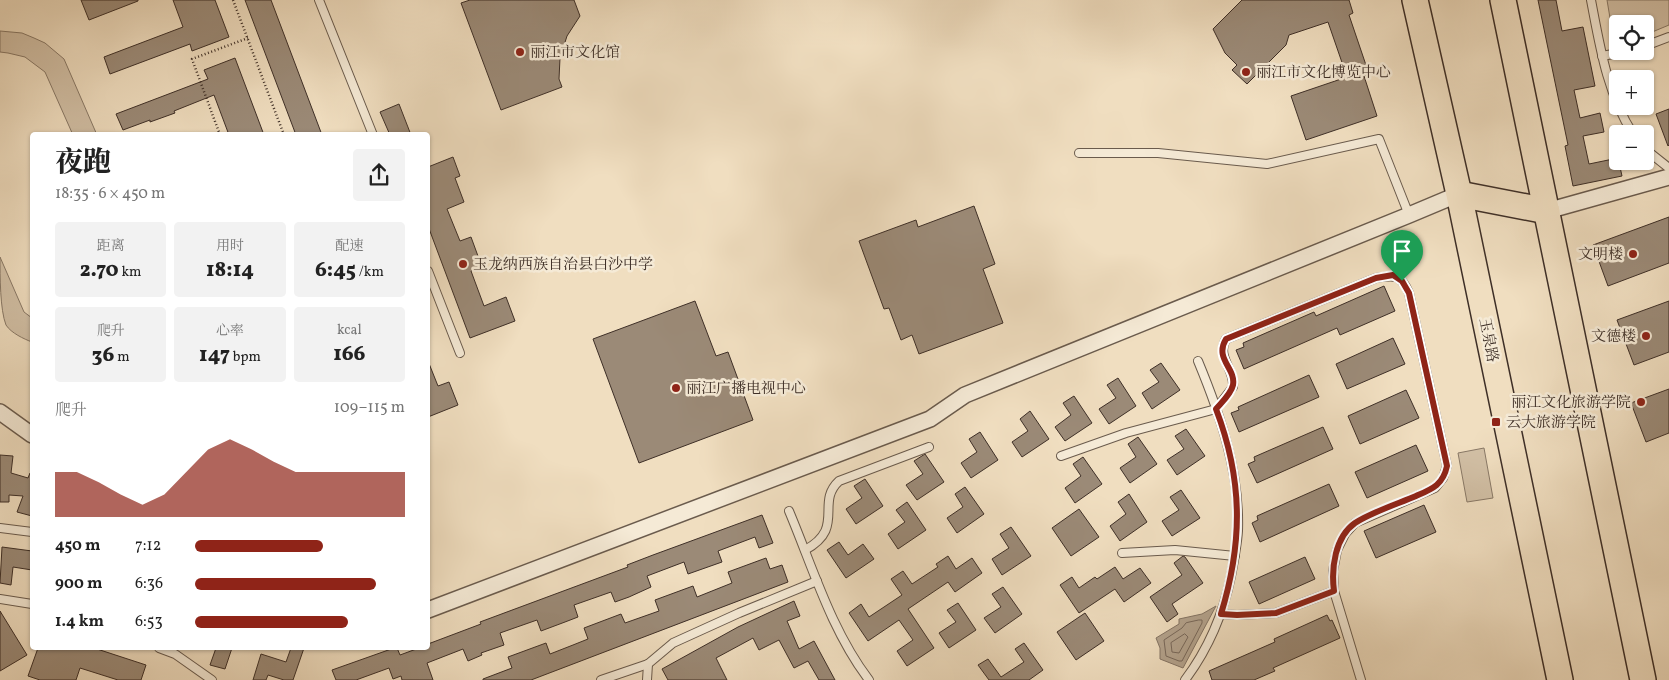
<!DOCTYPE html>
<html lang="zh">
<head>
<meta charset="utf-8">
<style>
	body { margin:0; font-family:Vollkorn,"Noto Serif SC",serif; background:#f2f2f2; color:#222; height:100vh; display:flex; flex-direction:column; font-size:19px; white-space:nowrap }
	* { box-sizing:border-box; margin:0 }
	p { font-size:16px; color:#767676 }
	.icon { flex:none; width:28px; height:28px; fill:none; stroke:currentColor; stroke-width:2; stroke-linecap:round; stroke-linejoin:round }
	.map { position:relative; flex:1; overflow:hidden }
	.panel { position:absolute; left:30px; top:132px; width:400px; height:518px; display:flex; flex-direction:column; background:#fff; border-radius:5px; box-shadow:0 1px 4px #0004 }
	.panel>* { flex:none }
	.tools { position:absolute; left:1609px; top:15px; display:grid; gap:10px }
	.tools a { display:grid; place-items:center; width:45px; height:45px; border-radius:5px; background:#fff; box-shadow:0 1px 4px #0004; font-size:25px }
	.pin { position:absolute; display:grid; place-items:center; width:42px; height:42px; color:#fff; margin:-51px -21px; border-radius:50% 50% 50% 0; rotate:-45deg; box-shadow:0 0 5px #0007 }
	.pin .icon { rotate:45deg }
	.round { display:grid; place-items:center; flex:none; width:52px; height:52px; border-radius:5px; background:#f2f2f2 }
	.summary { display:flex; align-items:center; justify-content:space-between; height:85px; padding:0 25px }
	h1 { font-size:28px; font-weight:800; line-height:38px }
	.figures { display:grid; grid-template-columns:repeat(3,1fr); gap:8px; height:85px; padding:5px 25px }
	.figures div { display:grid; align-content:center; border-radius:5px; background:#f2f2f2; text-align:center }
	.figures b { font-size:21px; font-weight:800 }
	.figures small { font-size:14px; font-weight:400 }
	.figures p { font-size:14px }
	.chart { height:140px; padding:10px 25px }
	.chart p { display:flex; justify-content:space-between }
	.chart svg { width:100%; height:90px; margin-top:5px; fill:#8f2418; opacity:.7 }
	ul { padding:0 25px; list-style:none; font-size:16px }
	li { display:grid; grid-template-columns:80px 60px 1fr; align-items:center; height:38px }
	li i { height:12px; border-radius:6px; background:#8f2418 }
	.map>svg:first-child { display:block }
</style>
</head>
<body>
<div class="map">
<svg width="1669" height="680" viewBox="0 0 1669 680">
	<rect width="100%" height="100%" fill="#f0dec0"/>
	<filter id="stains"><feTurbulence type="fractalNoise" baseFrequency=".004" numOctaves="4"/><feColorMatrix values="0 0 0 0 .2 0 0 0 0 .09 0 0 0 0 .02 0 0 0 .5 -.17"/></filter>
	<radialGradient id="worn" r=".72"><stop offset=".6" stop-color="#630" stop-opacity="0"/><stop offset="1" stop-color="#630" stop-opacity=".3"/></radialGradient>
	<!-- green -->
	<g fill="#d2c0a6" stroke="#887866">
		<polygon points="1607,0 1669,0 1669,25 1645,35 1645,24 1618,24 1617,37 1613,36"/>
		<polygon points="0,31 22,33 34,38 45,43 64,59 97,135 73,135 45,72 25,57 8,53 0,52"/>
		<path d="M0 257 24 312 32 318V342C24 339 11 333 6 325 0 310 0 276 0 257Z"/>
		<polygon points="1484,448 1493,498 1467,502 1458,453"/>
	</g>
	<!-- water -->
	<polygon fill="#b3a28c" stroke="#847464" points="1216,606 1183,668 1160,659 1160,648 1156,638 1179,624 1179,619 1202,614"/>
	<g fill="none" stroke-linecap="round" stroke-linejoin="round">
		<!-- shore -->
		<g stroke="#78685a" stroke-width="1">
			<polygon points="1199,620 1202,620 1202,623 1182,661 1179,661 1166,656 1164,640 1182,628 1186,623"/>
			<polygon points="1185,634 1188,637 1179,653 1172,652 1171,643"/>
		</g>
	</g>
	<!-- building -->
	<g fill="#9b8a77" stroke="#3e2f27">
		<polygon points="81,0 138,0 138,1 89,20"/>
		<polygon points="173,0 215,0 229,37 192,51 190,44 110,74 104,57 183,27"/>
		<polygon points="245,0 271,0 322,135 296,135"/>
		<polygon points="470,0 574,0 580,16 567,36 560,58 559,79 562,87 501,110 461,3"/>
		<polygon points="1242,0 1349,0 1353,13 1349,15 1369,74 1364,76 1377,116 1306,140 1291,96 1347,77 1328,22 1289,35 1286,45 1247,84 1232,70 1237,65 1225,53 1213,29"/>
		<polygon points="1538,0 1556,0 1562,31 1583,27 1595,86 1574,90 1580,118 1600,113 1604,132 1583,136 1589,164 1618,158 1622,176 1573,186 1565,146 1568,145"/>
		<polygon points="235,58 264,135 229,135 214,95 174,111 175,113 150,122 150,120 123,130 116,114 208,79 204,70"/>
		<polygon points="399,104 411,135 390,135 380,112"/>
		<polygon points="1669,109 1669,145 1668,146 1656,114"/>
		<polygon points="453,157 460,176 455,178 464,202 447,209 460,241 471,237 482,267 471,271 484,306 506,297 515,321 470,338 428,226 428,167"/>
		<polygon points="974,206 995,264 983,269 1003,323 919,354 912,335 901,340 889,308 884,309 859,241 916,220 918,227"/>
		<polygon points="1669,217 1669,263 1608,286 1593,245"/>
		<polygon points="1384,286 1395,311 1340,335 1337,328 1244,369 1236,350 1244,347 1243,343 1314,312 1316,316"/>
		<polygon points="695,301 716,356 728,352 753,420 639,463 593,339"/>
		<polygon points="1669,301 1669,352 1634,365 1617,320"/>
		<polygon points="1393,338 1405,364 1347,389 1336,364"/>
		<polygon points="428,361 438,386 449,382 458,405 428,417"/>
		<polygon points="1161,363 1180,390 1152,409 1142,393 1159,382 1150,370"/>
		<polygon points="1309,375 1319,397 1239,432 1231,413 1239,410 1238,407"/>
		<polygon points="1118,378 1136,406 1109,424 1099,409 1116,398 1107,385"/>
		<polygon points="1669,389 1669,433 1646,442 1631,403"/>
		<polygon points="1406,390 1419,418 1360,444 1348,416"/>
		<polygon points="1074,396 1092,423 1065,441 1055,427 1071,415 1063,403"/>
		<polygon points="1030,411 1049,439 1022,457 1012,442 1028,431 1020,419"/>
		<polygon points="1323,427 1333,449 1257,483 1248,464 1255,461 1254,457"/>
		<polygon points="1186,429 1205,456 1177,475 1167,460 1184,449 1175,436"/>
		<polygon points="980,432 998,460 971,478 961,463 977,452 969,439"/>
		<polygon points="1138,437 1157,464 1130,483 1120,468 1136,457 1128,444"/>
		<polygon points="1416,445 1428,471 1367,498 1355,472"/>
		<polygon points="925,454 944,482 917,500 906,485 923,474 914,461"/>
		<polygon points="0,455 13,456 11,473 28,478 30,473 32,473 32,516 17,512 23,496 9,495 9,502 0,502"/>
		<polygon points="1083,457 1102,484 1075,503 1065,488 1081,476 1073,464"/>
		<polygon points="865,479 883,506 856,524 846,509 862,498 854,486"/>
		<polygon points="1329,484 1339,506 1260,542 1252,523 1258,520 1257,516"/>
		<polygon points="965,487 984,514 957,533 947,518 963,507 955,494"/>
		<polygon points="1181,490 1200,518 1172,536 1162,521 1179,510 1170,497"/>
		<polygon points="1129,494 1147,522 1120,541 1110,526 1126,514 1118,502"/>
		<polygon points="907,502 926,530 898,549 888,534 905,522 896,510"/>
		<polygon points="1424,505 1436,532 1376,558 1364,531"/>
		<polygon points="1079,509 1099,537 1071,556 1052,528"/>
		<polygon points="762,515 773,543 759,548 755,537 718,551 722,562 688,574 684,562 647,576 651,587 629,597 615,602 611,592 574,605 578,617 565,622 541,631 537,620 500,633 504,645 481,653 482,655 468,661 463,649 427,663 433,680 402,680 401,676 393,679 389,668 356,680 336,680 332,670 394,648 397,648 400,655 419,648 428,648 428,644 481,624 480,622 628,567 627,565 653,555"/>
		<polygon points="1011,527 1031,556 1002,575 992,559 1009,548 1000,534"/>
		<polygon points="839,542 848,555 863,544 874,559 846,578 827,550"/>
		<polygon points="2,547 32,551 32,570 13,567 11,585 0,583"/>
		<polygon points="948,556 956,569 972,558 982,573 955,592 948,582 908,609 934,648 907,666 897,651 913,640 899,620 868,641 849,613 861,604 869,617 902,595 891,579 903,571 912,584 938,567 936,564"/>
		<polygon points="1183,556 1185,557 1203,583 1172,604 1178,614 1167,622 1150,597 1182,575 1174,563"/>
		<polygon points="1305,557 1315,579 1259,604 1249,582"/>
		<polygon points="766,558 770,569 782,565 788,582 531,680 483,680 483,679 512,668 508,657 546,643 550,654 573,645 588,639 584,628 621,614 625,623 659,611 655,600 693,586 697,597 732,583 728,572"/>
		<polygon points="1115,567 1123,579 1140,568 1151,583 1124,602 1115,589 1079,613 1060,585 1072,577 1079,588 1095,577 1097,579"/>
		<polygon points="1003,587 1022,614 995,633 984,618 1001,607 992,594"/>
		<polygon points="794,601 800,616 787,621 799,649 814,641 835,680 819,680 808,661 794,668 779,640 759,650 753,638 716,658 727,680 668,680 662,669 738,627"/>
		<polygon points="958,603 976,630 949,648 939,633 956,622 947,610"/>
		<polygon points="0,611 27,655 0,671"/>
		<polygon points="1085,613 1104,641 1076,660 1057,632"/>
		<polygon points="1327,615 1330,621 1332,620 1340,638 1273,668 1275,671 1254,680 1212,680 1209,671 1275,642 1274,639"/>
		<polygon points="1024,643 1043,670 1029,680 989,680 978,665 988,659 1001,677 1024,662 1015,649"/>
		<polygon points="38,648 94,648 146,665 141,680 118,680 80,668 76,680 40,680 28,676"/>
		<polygon points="216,648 232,648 225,669 210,665"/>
		<polygon points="291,648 304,648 293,680 284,680 268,675 266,680 253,680 261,654 286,662"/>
	</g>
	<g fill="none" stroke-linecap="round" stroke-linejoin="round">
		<!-- service casing -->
		<g stroke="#6a5b4d" stroke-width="10">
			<g id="service">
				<polyline points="319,0 373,135"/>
				<path d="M1591 0C1600 47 1607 93 1633 134"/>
				<polyline points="1645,46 1669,37"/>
				<polyline points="1602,56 1629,51"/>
				<polyline points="1645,149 1669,168"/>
				<polyline points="1079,153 1158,153 1267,164 1379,139 1409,215"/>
				<polyline points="428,271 460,353"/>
				<path d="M1061 456 1126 433 1216 409 1233 387C1235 369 1216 357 1226 339L1376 278C1394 275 1401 274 1409 293L1447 466 1443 478 1435 488 1355 523 1345 534 1337 550 1333 571 1334 591 1361 680"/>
				<path d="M789 511C813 568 831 630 869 680"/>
				<polyline points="0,528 32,532"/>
				<path d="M805 550C846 528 815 503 839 481L929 447"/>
				<polyline points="1122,553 1175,550 1235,556"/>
				<polyline points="0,599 32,604"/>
				<polyline points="1221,614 1237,615 1276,613 1334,591"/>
				<polyline points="159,648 175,654 212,680"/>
				<polyline points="601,680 648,664 673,643 739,613 817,581"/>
				<polyline points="647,680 648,664"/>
				<path d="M1185 680C1209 648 1223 615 1231 576 1234 561 1237 546 1238 531 1240 472 1220 414 1198 361"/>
			</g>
		</g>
		<!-- minor casing -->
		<g stroke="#6a5b4d" stroke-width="18">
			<g id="minor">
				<polyline points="1547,211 1669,177"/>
				<polyline points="0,412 32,435"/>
				<polyline points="428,610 930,419 965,395 1409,215 1459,194"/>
			</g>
		</g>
		<!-- trunk casing -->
		<g stroke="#3e2f27" stroke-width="28">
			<g id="trunk">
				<polyline points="1415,0 1459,194 1560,680"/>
				<polyline points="1503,0 1643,680"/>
				<polyline points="1459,194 1547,211"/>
			</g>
		</g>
		<!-- path -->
		<g stroke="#3e2f27" stroke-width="2.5" stroke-dasharray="1 2.5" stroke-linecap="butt">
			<polyline points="233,0 284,135"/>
			<polyline points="220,135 192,59 248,38"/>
		</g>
		<!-- service -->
		<use href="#service" stroke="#f5ead6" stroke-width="8"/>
		<!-- minor -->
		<use href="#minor" stroke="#f5ead6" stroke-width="15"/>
		<!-- trunk -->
		<use href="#trunk" stroke="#f0dec0" stroke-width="25"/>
	</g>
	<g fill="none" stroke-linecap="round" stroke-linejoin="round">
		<!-- route casing -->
		<g stroke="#fff" stroke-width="10">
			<path id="route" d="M1393 275 1402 281 1409 293 1447 466C1443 485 1432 489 1416 496 1397 504 1372 512 1355 523 1335 537 1331 568 1334 591L1276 613 1237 615 1221 614C1243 542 1243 480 1216 409 1222 402 1231 394 1233 385 1236 368 1214 359 1226 339L1376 278Z"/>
		</g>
		<!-- route -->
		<use href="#route" stroke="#8f2418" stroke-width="6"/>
	</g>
	<!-- markers -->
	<g fill="#8f2418" stroke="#f5ead6" stroke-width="2">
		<circle cx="520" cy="52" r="5"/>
		<circle cx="1246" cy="72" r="5"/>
		<circle cx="1633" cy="254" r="5"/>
		<circle cx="463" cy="264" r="5"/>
		<circle cx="1646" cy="336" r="5"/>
		<circle cx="676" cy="388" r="5"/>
		<circle cx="1641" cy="402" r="5"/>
		<rect x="1491" y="417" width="10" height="10" rx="2.5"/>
	</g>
	<g text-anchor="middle" stroke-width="5" stroke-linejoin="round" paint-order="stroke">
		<!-- poi labels -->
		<g font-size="15" fill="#3e2f27" stroke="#f5ead6" text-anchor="start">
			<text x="530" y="57">丽江市文化馆</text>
			<text x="1256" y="77">丽江市文化博览中心</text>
			<text x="1623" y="259" text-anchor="end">文明楼</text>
			<text x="473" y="269">玉龙纳西族自治县白沙中学</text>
			<text x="1636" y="341" text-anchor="end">文德楼</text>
			<text x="686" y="393">丽江广播电视中心</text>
			<text x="1631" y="407" text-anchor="end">丽江文化旅游学院</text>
			<text x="1506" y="427">云大旅游学院</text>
		</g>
		<!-- street labels -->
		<g font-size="15" fill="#3e2f27" stroke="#f5ead6">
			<text transform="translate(1489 340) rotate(79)" y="5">玉泉路</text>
		</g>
	</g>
	<rect width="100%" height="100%" filter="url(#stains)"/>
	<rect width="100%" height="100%" fill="url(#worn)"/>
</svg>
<div class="tools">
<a><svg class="icon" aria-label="locate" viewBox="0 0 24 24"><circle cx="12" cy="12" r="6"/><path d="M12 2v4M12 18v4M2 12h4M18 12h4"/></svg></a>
<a>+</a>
<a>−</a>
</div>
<div class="pin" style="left:1402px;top:281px;background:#1e9e55"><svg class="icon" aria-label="arrive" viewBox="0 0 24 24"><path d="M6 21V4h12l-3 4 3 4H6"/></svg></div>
<section class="panel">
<div class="summary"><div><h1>夜跑</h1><p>18:35 · 6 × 450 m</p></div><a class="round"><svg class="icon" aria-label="share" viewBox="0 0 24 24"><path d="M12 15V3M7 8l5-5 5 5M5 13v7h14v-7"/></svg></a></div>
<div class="figures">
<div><p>距离</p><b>2.70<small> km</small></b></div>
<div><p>用时</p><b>18:14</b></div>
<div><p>配速</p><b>6:45<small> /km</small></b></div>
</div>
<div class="figures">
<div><p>爬升</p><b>36<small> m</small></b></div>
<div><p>心率</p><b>147<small> bpm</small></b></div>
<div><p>kcal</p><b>166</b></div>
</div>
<div class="chart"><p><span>爬升</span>109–115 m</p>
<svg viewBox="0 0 160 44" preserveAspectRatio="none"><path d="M0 44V22L10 22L20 27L30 33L40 38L50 33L60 22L70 11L80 6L90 11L100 17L110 22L120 22L130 22L140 22L150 22L160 22V44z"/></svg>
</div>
<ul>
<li><b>450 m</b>7:12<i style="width:61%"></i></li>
<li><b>900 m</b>6:36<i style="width:86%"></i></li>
<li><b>1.4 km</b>6:53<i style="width:73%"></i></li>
</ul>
</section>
</div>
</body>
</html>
